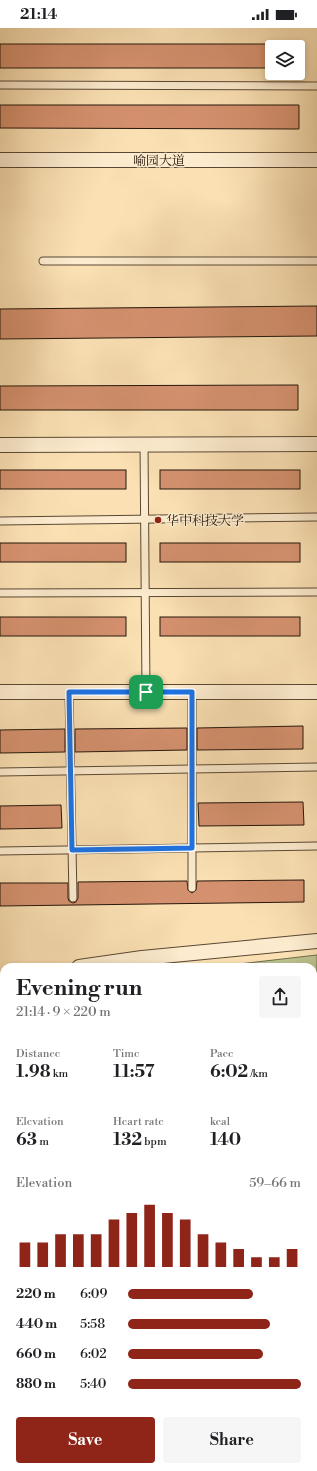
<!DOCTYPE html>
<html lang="en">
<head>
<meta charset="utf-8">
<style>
	body { margin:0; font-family:"Libre Bodoni","Noto Serif SC",serif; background:#f6f6f6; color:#202124; height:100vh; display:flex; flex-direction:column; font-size:15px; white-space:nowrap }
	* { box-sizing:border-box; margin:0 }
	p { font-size:13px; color:#757577 }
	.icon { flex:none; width:22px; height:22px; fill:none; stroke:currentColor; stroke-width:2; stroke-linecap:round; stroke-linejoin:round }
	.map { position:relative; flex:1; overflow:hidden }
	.sheet { position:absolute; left:0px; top:935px; width:317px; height:508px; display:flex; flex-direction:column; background:#fff; border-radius:12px 12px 0 0; box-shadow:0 2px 6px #0003 }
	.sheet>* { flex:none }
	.tools { position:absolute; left:265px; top:12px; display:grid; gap:8px }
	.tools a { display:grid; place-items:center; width:40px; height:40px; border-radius:4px; background:#fff; box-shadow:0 2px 6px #0003; font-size:20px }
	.pin { position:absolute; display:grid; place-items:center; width:34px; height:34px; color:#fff; margin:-17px; border-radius:8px; box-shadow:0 2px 6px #0006 }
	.round { display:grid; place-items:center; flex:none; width:42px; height:42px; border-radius:4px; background:#f6f6f6 }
	.overview { display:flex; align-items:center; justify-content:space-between; height:68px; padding:0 16px }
	h1 { font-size:22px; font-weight:700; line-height:30px }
	.stats { display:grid; grid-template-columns:repeat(3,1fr); gap:6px; height:68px; padding:4px 16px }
	.stats div { display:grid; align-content:center }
	.stats b { font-size:17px; font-weight:700 }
	.stats small { font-size:11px; font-weight:400 }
	.stats p { font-size:11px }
	.chart { height:112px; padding:8px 16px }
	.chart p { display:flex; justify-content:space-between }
	.chart svg { width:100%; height:72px; margin-top:4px; stroke:#8f2418; stroke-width:6 }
	.action { display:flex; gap:8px; margin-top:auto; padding:8px 16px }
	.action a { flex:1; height:46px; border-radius:4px; background:#8f2418; color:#fff; font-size:16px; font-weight:700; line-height:46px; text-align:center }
	.action a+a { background:#f6f6f6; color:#202124 }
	ul { padding:0 16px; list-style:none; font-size:13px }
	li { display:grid; grid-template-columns:64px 48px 1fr; align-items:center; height:30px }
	li i { height:10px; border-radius:5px; background:#8f2418 }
	.status { display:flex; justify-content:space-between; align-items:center; height:28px; padding:0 20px; background:#fff; direction:ltr }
	.status svg { height:11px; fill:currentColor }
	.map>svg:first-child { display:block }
</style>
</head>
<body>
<div class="status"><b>21:14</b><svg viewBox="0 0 49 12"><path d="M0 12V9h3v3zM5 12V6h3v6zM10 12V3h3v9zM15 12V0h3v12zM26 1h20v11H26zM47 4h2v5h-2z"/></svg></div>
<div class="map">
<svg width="317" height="1443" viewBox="0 0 317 1443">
	<rect width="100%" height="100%" fill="#fae0b3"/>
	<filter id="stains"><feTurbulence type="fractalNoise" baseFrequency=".005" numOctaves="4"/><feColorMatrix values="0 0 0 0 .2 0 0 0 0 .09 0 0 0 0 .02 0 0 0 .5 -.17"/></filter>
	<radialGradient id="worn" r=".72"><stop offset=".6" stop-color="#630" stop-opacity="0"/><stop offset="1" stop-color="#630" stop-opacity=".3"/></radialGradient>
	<!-- green -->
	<polygon fill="#bcc38e" stroke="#706c4c" points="317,927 317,1443 0,1443 0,969 4,969 4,1439 313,1439 313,939 213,939"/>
	<!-- building -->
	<g fill="#d5916f" stroke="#25160a">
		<rect x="0" y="16" width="272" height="24"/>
		<polygon points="0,77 299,77 299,101 0,100"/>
		<polygon points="317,278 317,308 0,311 0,281"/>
		<polygon points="298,357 298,382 0,382 0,358"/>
		<rect x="0" y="442" width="126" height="19"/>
		<rect x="160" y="442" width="140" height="19"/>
		<rect x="0" y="515" width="126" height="19"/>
		<rect x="160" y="515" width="140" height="19"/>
		<rect x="0" y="589" width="126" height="19"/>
		<rect x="160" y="589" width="140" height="19"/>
		<polygon points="303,698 303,721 197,722 197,700"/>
		<polygon points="187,700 187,722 75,724 75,701"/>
		<polygon points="65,701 65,724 0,725 0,702"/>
		<polygon points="303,774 304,797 199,798 198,775"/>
		<polygon points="61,777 62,800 0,801 0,778"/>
		<polygon points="304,852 304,874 0,878 0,855 68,855 68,870 69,873 73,875 76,874 78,870 78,854 187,853 188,862 192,865 196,862 197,853"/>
	</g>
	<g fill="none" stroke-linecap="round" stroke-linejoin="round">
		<!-- service casing -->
		<g stroke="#5a4834" stroke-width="9">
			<g id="service">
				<polyline points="0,57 317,58"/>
				<polyline points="43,233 317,233"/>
				<polyline points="144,416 146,664"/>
				<polyline points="0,493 317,489"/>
				<polyline points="0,565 317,564"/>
				<polyline points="69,664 73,870"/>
				<polyline points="192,664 192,860"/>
				<polyline points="0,744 317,739"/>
				<polyline points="0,823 317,818"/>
			</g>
		</g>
		<!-- minor casing -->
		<g stroke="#5a4834" stroke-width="16">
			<g id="minor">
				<polyline points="0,132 317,132"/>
				<polyline points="0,417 317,416"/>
				<polyline points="0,664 317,664"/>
				<polyline points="79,939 142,930 317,913"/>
				<polyline points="0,954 4,953"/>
			</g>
		</g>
		<!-- path -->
		<g stroke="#25160a" stroke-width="2.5" stroke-dasharray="1 2" stroke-linecap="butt">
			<polyline points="313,1056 317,1059"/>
			<polyline points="313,1161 317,1161"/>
			<polyline points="0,1233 4,1232"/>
		</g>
		<!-- service -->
		<use href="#service" stroke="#fcebce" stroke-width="7"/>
		<!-- minor -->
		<use href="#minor" stroke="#fcebce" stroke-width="14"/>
	</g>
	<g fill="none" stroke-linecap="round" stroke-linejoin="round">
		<!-- route casing -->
		<g stroke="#fff" stroke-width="8">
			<polygon id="route" points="69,664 192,664 192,820 72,822"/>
		</g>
		<!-- route -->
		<use href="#route" stroke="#1a73e8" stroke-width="5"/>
	</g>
	<!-- markers -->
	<circle fill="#8f2418" stroke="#fcebce" stroke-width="1.5" cx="158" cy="492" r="4"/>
	<g text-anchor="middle" stroke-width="3" stroke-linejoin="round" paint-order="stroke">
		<!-- street labels -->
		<g font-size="13" fill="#25160a" stroke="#fcebce">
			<text x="159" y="137">喻园大道</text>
		</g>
		<!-- poi labels -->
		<g font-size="13" fill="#25160a" stroke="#fcebce" text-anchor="start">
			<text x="166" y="497">华中科技大学</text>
		</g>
	</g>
	<rect width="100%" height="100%" filter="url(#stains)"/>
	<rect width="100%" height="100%" fill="url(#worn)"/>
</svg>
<div class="tools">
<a><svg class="icon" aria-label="layers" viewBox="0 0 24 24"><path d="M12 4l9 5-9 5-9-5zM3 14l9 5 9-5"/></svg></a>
</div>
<div class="pin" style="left:146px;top:664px;background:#1e9e55"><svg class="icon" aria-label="arrive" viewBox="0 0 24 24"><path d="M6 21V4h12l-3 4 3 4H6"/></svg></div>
<section class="sheet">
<div class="overview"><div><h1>Evening run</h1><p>21:14 · 9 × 220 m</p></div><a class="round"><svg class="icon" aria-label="share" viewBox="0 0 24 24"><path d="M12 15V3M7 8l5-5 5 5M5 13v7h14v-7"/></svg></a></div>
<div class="stats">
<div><p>Distance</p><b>1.98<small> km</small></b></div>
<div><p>Time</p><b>11:57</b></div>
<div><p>Pace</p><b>6:02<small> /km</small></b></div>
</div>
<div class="stats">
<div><p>Elevation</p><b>63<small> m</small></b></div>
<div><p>Heart rate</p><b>132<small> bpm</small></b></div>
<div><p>kcal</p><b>140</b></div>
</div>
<div class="chart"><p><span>Elevation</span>59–66 m</p>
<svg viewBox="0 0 160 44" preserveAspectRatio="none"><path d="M5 44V29M15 44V29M25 44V24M35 44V24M45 44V24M55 44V15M65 44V11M75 44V6M85 44V11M95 44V15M105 44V24M115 44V29M125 44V33M135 44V38M145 44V38M155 44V33"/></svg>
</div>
<ul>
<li><b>220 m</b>6:09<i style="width:72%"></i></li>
<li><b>440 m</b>5:58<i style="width:82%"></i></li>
<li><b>660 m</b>6:02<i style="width:78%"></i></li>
<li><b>880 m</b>5:40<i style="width:100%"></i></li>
</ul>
<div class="action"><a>Save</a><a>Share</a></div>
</section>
</div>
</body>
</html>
